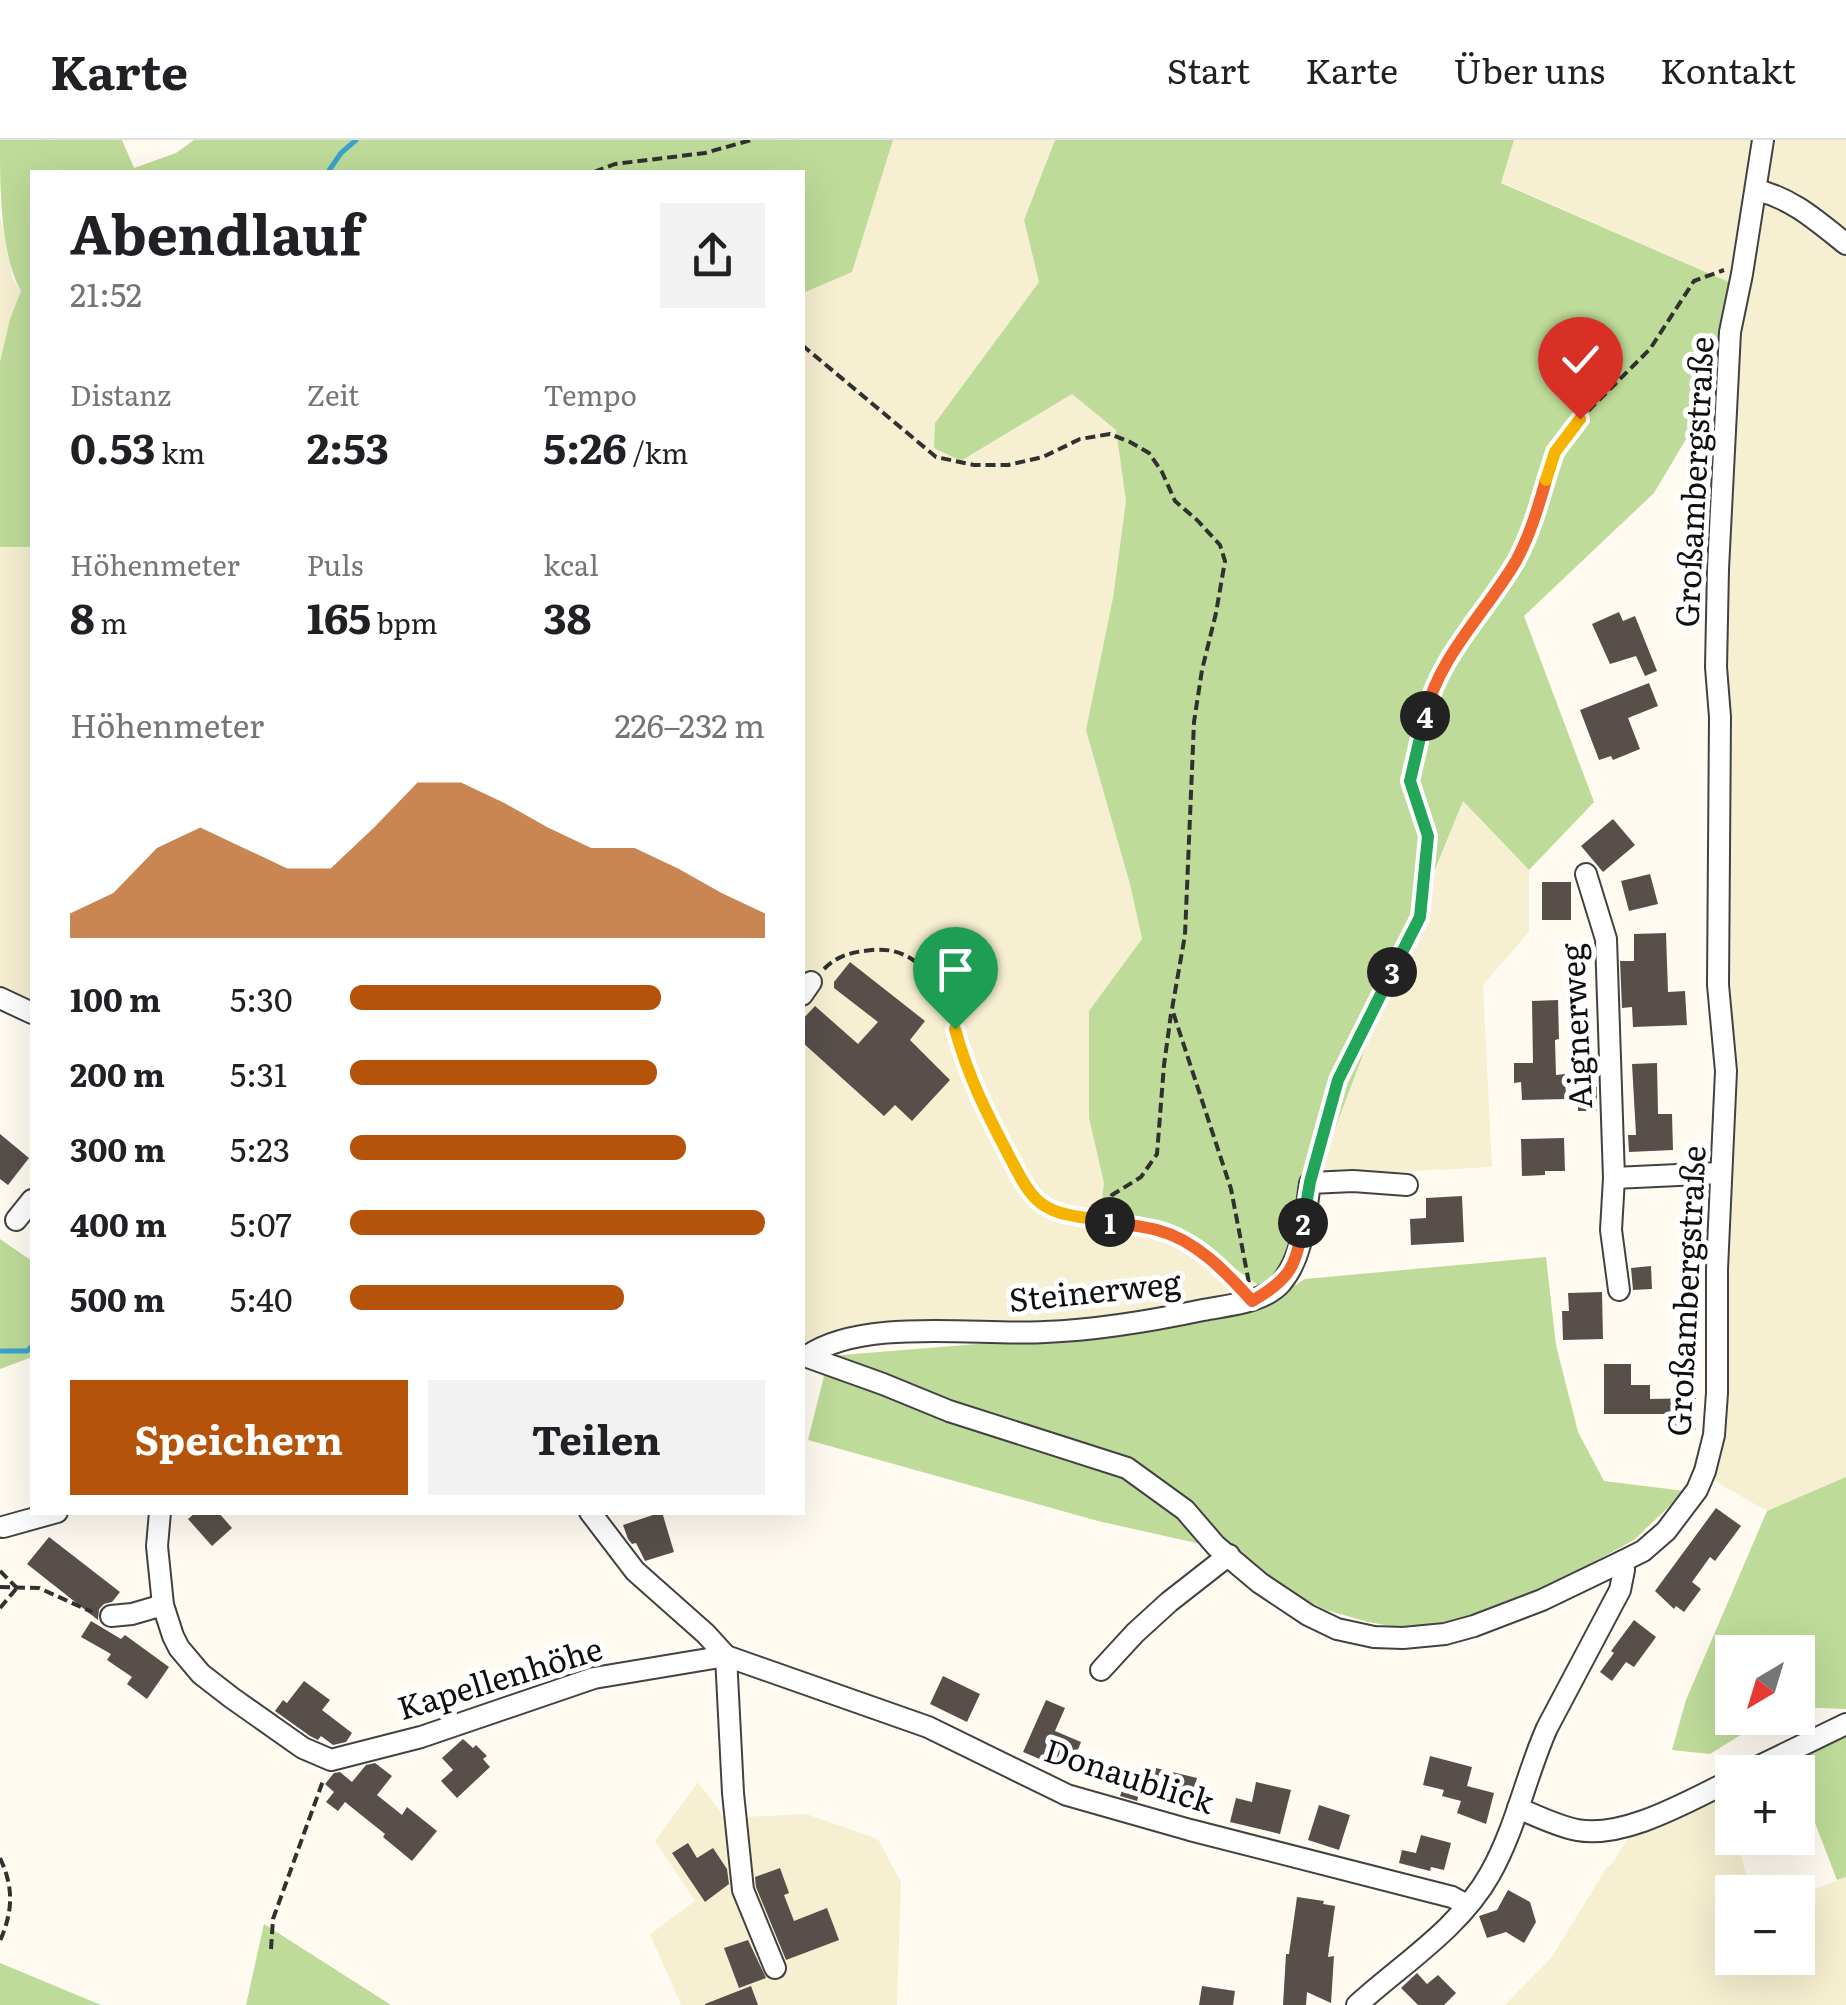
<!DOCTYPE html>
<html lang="de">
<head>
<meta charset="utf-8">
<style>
	body { margin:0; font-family:Literata,serif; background:#f2f2f2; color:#202124; height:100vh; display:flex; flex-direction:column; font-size:38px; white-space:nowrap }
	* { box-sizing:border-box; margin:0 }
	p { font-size:32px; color:#757577 }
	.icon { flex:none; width:55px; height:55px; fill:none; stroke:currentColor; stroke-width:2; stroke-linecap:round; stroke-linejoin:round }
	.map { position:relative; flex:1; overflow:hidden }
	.sheet { position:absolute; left:30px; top:30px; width:775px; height:1345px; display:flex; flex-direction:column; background:#fff; border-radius:0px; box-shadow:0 10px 40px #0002 }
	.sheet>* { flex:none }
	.needle { width:65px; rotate:218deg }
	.controls { position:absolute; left:1715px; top:1495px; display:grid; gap:20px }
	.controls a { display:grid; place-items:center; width:100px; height:100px; border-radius:0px; background:#fff; box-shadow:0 10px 40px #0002; font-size:50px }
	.pin { position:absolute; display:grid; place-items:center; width:85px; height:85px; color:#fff; margin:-102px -42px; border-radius:50% 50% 50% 0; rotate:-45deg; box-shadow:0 0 10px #0007 }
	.pin .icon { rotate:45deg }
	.km { position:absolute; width:50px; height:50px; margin:-25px; border-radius:50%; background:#222; color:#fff; font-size:28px; line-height:50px; text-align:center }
	.round { display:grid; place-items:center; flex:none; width:105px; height:105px; border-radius:0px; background:#f2f2f2 }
	.summary { display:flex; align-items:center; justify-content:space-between; height:170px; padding:0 40px }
	h1 { font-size:55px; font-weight:700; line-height:75px }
	.metrics { display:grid; grid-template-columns:repeat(3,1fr); gap:15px; height:170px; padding:10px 40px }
	.metrics div { display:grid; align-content:center }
	.metrics b { font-size:42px; font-weight:700 }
	.metrics small { font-size:28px; font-weight:400 }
	.metrics p { font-size:28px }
	.chart { height:280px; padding:20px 40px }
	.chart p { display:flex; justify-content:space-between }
	.chart svg { width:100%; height:180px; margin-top:10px; fill:#b45309; opacity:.7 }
	.button { display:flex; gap:20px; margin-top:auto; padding:20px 40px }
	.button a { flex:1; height:115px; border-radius:0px; background:#b45309; color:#fff; font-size:40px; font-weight:700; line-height:115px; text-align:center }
	.button a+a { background:#f2f2f2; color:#202124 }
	ul { padding:0 40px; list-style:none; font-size:32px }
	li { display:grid; grid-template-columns:160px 120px 1fr; align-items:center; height:75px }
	li i { height:25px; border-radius:12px; background:#b45309 }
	header { display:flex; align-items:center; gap:60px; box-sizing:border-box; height:140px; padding:0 50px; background:#fff; border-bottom:2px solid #e0e0e0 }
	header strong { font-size:48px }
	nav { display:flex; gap:55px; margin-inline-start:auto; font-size:35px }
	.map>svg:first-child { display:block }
</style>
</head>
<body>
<header>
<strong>Karte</strong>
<nav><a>Start</a><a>Karte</a><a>Über uns</a><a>Kontakt</a></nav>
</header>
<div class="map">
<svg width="1846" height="1865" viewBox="0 0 1846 1865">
	<rect width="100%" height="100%" fill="#fffbf1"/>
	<!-- farmland -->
	<g fill="#f6efd1">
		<polygon points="893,0 1055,0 1024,80 1039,142 935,283 962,321 1072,254 1116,290 1126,361 1113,458 1130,744 1142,799 1089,871 1089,978 1104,1043 1100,1073 1164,1082 1190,1096 1258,1145 1237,1159 1118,1180 846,1188 812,1202 803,1203 803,153 852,132"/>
		<polygon points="1514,0 1755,0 1731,143 1501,42"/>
		<polygon points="1772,0 1846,0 1846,1337 1767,1371 1709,1338 1735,953 1725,842 1727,346 1736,229 1760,76 1765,67"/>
		<polygon points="0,76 13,140 21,151 10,179 0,222"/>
		<polygon points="0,407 32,407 32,866 0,849"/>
		<polygon points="1463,661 1529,730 1529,792 1483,845 1492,1027 1316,1036"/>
		<polygon points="698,1642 725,1678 806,1674 878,1699 901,1742 897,1865 681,1865 650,1794 695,1761 655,1701"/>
		<polygon points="1722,1654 1732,1667 1732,1698 1736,1698 1751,1752 1732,1752 1732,1818 1798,1818 1798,1756 1846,1737 1846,1865 1505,1865 1551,1818 1607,1727 1613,1723 1630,1694"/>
	</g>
	<!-- forest -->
	<g fill="#bedb99">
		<path d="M0 0H122L134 28 176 13 194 0H893L852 132 803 153 802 32H32V407H0V222L10 179 21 151C0 114 0 44 0 0Z"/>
		<polygon points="1055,0 1514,0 1501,43 1731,143 1707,264 1654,353 1524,476 1594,662 1529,730 1463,661 1407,799 1281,1131 1258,1145 1190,1096 1164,1082 1100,1074 1104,1043 1089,978 1089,871 1142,799 1130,744 1086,590 1113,458 1126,361 1116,290 1072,254 961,321 934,308 935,283 1039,142 1024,80"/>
		<polygon points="0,1099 32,1121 32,1217 0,1229"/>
		<polygon points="1546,1117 1556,1205 1578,1292 1604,1341 1685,1351 1634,1400 1554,1444 1493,1470 1449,1485 1407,1489 1368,1482 1326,1470 1288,1451 1241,1413 1098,1381 808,1300 829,1216 1139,1191 1194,1183 1242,1171 1251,1173 1305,1139"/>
		<polygon points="1846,1337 1846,1569 1798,1567 1798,1512 1732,1512 1732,1578 1768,1578 1710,1614 1672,1610 1686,1560 1767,1371"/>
		<polygon points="1846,1592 1846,1737 1837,1740 1798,1639 1798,1632 1795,1632 1791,1622"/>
		<polygon points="264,1784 391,1865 246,1865"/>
		<polygon points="0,1823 101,1865 0,1865"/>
	</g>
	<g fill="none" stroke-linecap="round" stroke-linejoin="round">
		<!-- stream -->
		<g stroke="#3ba3cf" stroke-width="5">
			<polyline points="328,32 341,13 356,0"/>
			<polyline points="0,1211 27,1211 32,1206"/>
		</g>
	</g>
	<!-- building -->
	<g fill="#584f4b">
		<polygon points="1619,472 1623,481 1635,476 1657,531 1645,536 1636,516 1610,524 1592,484"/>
		<polygon points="1649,543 1658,566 1628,578 1640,609 1613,620 1611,616 1599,620 1580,570"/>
		<polygon points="1613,679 1635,705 1603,732 1581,706"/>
		<polygon points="1650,734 1658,764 1629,771 1621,741"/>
		<rect x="1542" y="742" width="29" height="38"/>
		<polygon points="1666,793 1668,852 1685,851 1687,885 1633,887 1632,867 1622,868 1620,821 1634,821 1634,794"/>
		<polygon points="850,822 925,881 910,900 950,940 912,981 895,965 884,976 802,902 802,880 815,866 858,904 878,882 834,848 834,842"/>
		<polygon points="1558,860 1559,899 1555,900 1556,935 1565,934 1566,959 1522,960 1521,942 1514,943 1514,923 1533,923 1532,861"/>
		<polygon points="1657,923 1658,974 1672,974 1673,1010 1629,1012 1628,995 1636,995 1632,924"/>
		<rect x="1578" y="947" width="19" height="24"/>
		<polygon points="0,994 29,1018 8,1045 0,1039"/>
		<polygon points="1564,998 1565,1031 1545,1031 1545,1035 1522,1036 1521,999"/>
		<polygon points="1462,1056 1464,1102 1411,1105 1410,1079 1426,1078 1426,1058"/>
		<polygon points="1651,1126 1652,1149 1633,1150 1631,1128"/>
		<polygon points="1602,1152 1603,1199 1563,1200 1562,1171 1569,1171 1568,1153"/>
		<polygon points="1604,1224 1631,1224 1631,1245 1650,1245 1650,1259 1696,1258 1696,1290 1675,1290 1675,1274 1604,1274"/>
		<polygon points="1716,1368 1741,1386 1715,1421 1710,1417 1692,1442 1701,1449 1684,1472 1676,1466 1674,1469 1655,1451"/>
		<polygon points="196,1372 218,1372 232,1388 212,1406 188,1379"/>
		<polygon points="662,1372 674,1412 645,1421 636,1403 632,1404 628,1399 623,1385"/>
		<polygon points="49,1397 120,1452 112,1462 104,1464 99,1469 98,1480 27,1424"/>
		<polygon points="1634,1480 1656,1497 1634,1527 1626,1522 1612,1541 1600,1532 1614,1513 1611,1511"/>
		<polygon points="91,1481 121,1499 125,1495 169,1527 147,1559 127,1544 132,1537 107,1520 111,1514 81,1497"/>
		<polygon points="943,1536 980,1554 967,1582 930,1564"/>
		<polygon points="304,1541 330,1560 322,1570 352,1593 346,1602 333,1605 321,1596 318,1600 310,1596 275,1571 283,1560 287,1563"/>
		<polygon points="1046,1560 1065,1568 1055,1591 1081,1602 1071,1627 1044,1615 1042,1620 1023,1612"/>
		<polygon points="463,1599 473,1608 476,1605 487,1616 483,1619 490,1627 457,1658 441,1641 453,1630 442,1618"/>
		<polygon points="1430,1616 1472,1627 1467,1646 1494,1653 1486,1684 1457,1673 1461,1661 1442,1656 1444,1650 1423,1645"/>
		<polygon points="375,1623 392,1636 377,1655 402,1675 407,1667 437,1691 412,1721 383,1697 385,1694 345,1662 338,1671 326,1662 334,1652 325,1644 334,1633 340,1632 352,1642 366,1625"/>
		<polygon points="1156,1628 1197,1638 1189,1667 1139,1654 1137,1661 1120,1656 1127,1636 1152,1644"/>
		<polygon points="1256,1642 1291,1650 1280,1694 1230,1682 1236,1658 1252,1662"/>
		<polygon points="1319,1665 1350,1675 1339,1710 1308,1700"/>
		<polygon points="1421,1695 1451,1703 1444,1730 1431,1727 1430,1731 1399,1723 1402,1710 1416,1713"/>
		<polygon points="688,1703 697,1718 713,1708 727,1729 729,1744 705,1762 672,1713"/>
		<polygon points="780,1728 789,1753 784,1755 794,1781 827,1768 839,1800 786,1820 756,1747 755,1737"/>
		<polygon points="1508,1750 1530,1762 1536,1782 1524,1803 1506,1792 1487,1798 1479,1776 1497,1770"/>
		<polygon points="1297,1757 1324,1761 1323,1764 1335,1766 1328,1817 1334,1816 1331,1863 1307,1852 1306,1865 1283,1865 1286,1814 1289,1814"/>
		<polygon points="748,1800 766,1838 739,1848 724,1808"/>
		<polygon points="1417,1833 1427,1844 1438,1835 1456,1853 1444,1865 1418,1865 1401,1848"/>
		<polygon points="751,1846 758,1865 705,1865 705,1864"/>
		<polygon points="1202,1846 1235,1851 1233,1865 1199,1865"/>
	</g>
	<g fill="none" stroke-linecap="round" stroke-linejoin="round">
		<!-- minor casing -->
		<g stroke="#424242" stroke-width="24">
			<g id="minor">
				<path d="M1756 50C1792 58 1817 81 1846 104"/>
				<polyline points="1586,734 1606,799 1614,1038 1611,1090 1619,1150"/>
				<polyline points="802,855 811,842"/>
				<polyline points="0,858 32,873"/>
				<polyline points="1614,1038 1721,1033"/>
				<polyline points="16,1080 32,1060"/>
				<polyline points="802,1215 883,1244 949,1271 1127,1328 1185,1370 1216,1406 1260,1443 1308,1475 1337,1489 1374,1497 1403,1498 1445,1494 1474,1486 1542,1460 1623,1421 1643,1411 1666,1391 1697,1350 1705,1331 1714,1295 1717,1253 1717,1129 1726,931 1718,845 1720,577 1716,527 1718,429 1730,192 1742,134 1763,0"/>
				<path d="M807 1216C864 1177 978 1196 1045 1192 1099 1190 1151 1181 1203 1170 1229 1165 1263 1163 1281 1143 1304 1116 1305 1076 1310 1043L1353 1041 1407 1045"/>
				<polyline points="160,1372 157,1406 163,1465 173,1496 179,1508 201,1534 232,1558 303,1608 331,1620 421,1597 594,1538 726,1516"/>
				<polyline points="590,1372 635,1431 706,1494 726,1516 928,1587 1067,1655 1190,1690 1452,1757 1467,1765"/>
				<polyline points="3,1387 57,1372"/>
				<polyline points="111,1476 132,1474 163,1465"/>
				<polyline points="726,1516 733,1653 743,1750 775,1828"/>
				<polyline points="1101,1530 1135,1493 1169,1462 1229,1415"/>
				<polyline points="1747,1632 1846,1584"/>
				<path d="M1518 1668C1537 1676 1557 1686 1577 1690 1625 1699 1690 1660 1732 1640"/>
				<path d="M1357 1865C1402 1824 1459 1789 1490 1734 1516 1688 1526 1635 1547 1588L1620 1450 1624 1430 1623 1421"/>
			</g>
		</g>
		<!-- path -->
		<g stroke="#313131" stroke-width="4" stroke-dasharray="10 5" stroke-linecap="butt">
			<polyline points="594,32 615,24 705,13 751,0"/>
			<polyline points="802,205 936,317 974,325 1008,325 1043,317 1080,299 1110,294 1130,302 1149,313 1162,332 1175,361 1197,380 1220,405 1225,421 1216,473 1202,530 1194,582 1185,795 1172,869 1231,1049 1249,1143"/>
			<path d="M824 829C838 815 852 812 872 810 943 803 952 896 972 944 981 965 993 985 1004 1005 1013 1022 1022 1043 1035 1057 1057 1082 1139 1083 1173 1095 1197 1104 1222 1127 1239 1146"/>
			<polyline points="1315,1023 1338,940 1419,777 1428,696 1409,641 1427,563 1460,500 1515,422 1534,384 1555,312 1580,279 1650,209 1694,141 1724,130"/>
			<polyline points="1120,1083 1109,1064 1112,1055 1141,1037 1157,1014 1164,925 1171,874"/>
			<polyline points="0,1431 17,1448"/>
			<polyline points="0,1447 39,1448 92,1472"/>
			<polyline points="0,1468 16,1449"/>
			<path d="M0 1718C14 1748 13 1771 0 1801"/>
			<polyline points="271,1809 273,1779 324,1638"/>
		</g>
		<!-- minor -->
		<use href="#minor" stroke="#fff" stroke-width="20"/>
	</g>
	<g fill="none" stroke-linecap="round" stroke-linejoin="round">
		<!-- split-1 casing -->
		<g stroke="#fff" stroke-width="20">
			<path id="split-1" d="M955 889C968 936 985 970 1007 1012 1015 1027 1024 1047 1036 1059 1055 1078 1086 1076 1110 1082"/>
		</g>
		<!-- split-2 casing -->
		<g stroke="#fff" stroke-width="20">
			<path id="split-2" d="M1110 1082C1126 1085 1142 1086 1157 1090 1196 1100 1226 1132 1252 1161 1291 1139 1296 1126 1303 1083"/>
		</g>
		<!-- split-3 casing -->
		<g stroke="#fff" stroke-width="20">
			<polyline id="split-3" points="1303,1083 1310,1042 1338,940 1392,832"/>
		</g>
		<!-- split-4 casing -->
		<g stroke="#fff" stroke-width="20">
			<polyline id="split-4" points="1392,832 1420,777 1428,696 1410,641 1425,576"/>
		</g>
		<!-- split-5 casing -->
		<g stroke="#fff" stroke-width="20">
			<path id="split-5" d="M1425 576C1438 517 1487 471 1516 421 1530 395 1538 368 1546 340"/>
		</g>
		<!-- split-6 casing -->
		<g stroke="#fff" stroke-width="20">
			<polyline id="split-6" points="1546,340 1555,312 1580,279"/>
		</g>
		<!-- split-1 -->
		<use href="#split-1" stroke="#f5b400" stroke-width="12"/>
		<!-- split-2 -->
		<use href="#split-2" stroke="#f0652b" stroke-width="12"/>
		<!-- split-3 -->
		<use href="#split-3" stroke="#22a559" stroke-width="12"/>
		<!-- split-4 -->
		<use href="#split-4" stroke="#22a559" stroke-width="12"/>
		<!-- split-5 -->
		<use href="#split-5" stroke="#f0652b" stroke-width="12"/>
		<!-- split-6 -->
		<use href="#split-6" stroke="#f5b400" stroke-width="12"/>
	</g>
	<g text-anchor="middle" stroke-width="10" stroke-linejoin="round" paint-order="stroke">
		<!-- street labels -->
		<g font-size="32" fill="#0f0f0f" stroke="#fff">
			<text transform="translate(1695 342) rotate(-87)" y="11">Großambergstraße</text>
			<text transform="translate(1577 886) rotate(-93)" y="11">Aignerweg</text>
			<text transform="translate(1687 1151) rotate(-87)" y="11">Großambergstraße</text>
			<text transform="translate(1095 1152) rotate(-6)" y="11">Steinerweg</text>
			<text transform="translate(500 1539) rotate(-17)" y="11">Kapellenhöhe</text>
			<text transform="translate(1129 1637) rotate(18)" y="11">Donaublick</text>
		</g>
	</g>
</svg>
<div class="controls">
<a><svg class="needle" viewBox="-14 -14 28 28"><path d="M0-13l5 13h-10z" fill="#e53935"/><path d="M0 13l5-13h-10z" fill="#757577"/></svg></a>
<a>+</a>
<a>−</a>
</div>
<div class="pin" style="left:955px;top:889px;background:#1e9e55"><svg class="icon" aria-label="arrive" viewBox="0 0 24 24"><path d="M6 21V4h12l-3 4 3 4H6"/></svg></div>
<div class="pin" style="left:1580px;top:279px;background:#d93025"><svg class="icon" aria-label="check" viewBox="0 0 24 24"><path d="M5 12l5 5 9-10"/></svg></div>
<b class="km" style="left:1110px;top:1082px">1</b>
<b class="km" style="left:1303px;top:1083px">2</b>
<b class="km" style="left:1392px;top:832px">3</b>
<b class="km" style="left:1425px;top:576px">4</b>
<section class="sheet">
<div class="summary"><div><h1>Abendlauf</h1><p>21:52</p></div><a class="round"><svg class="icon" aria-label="share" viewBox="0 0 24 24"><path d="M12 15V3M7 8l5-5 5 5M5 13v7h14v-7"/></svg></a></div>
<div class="metrics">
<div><p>Distanz</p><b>0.53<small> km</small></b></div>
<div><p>Zeit</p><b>2:53</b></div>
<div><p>Tempo</p><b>5:26<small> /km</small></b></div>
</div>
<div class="metrics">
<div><p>Höhenmeter</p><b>8<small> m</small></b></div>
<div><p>Puls</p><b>165<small> bpm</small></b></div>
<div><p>kcal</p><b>38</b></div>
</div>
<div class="chart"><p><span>Höhenmeter</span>226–232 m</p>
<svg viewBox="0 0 160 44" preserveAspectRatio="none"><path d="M0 44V38L10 33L20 22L30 17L40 22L50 27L60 27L70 17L80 6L90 6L100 11L110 17L120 22L130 22L140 27L150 33L160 38V44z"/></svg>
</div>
<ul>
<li><b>100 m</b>5:30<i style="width:75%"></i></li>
<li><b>200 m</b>5:31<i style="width:74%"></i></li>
<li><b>300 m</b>5:23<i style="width:81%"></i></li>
<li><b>400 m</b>5:07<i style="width:100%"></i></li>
<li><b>500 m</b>5:40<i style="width:66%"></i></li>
</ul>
<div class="button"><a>Speichern</a><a>Teilen</a></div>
</section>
</div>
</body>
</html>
